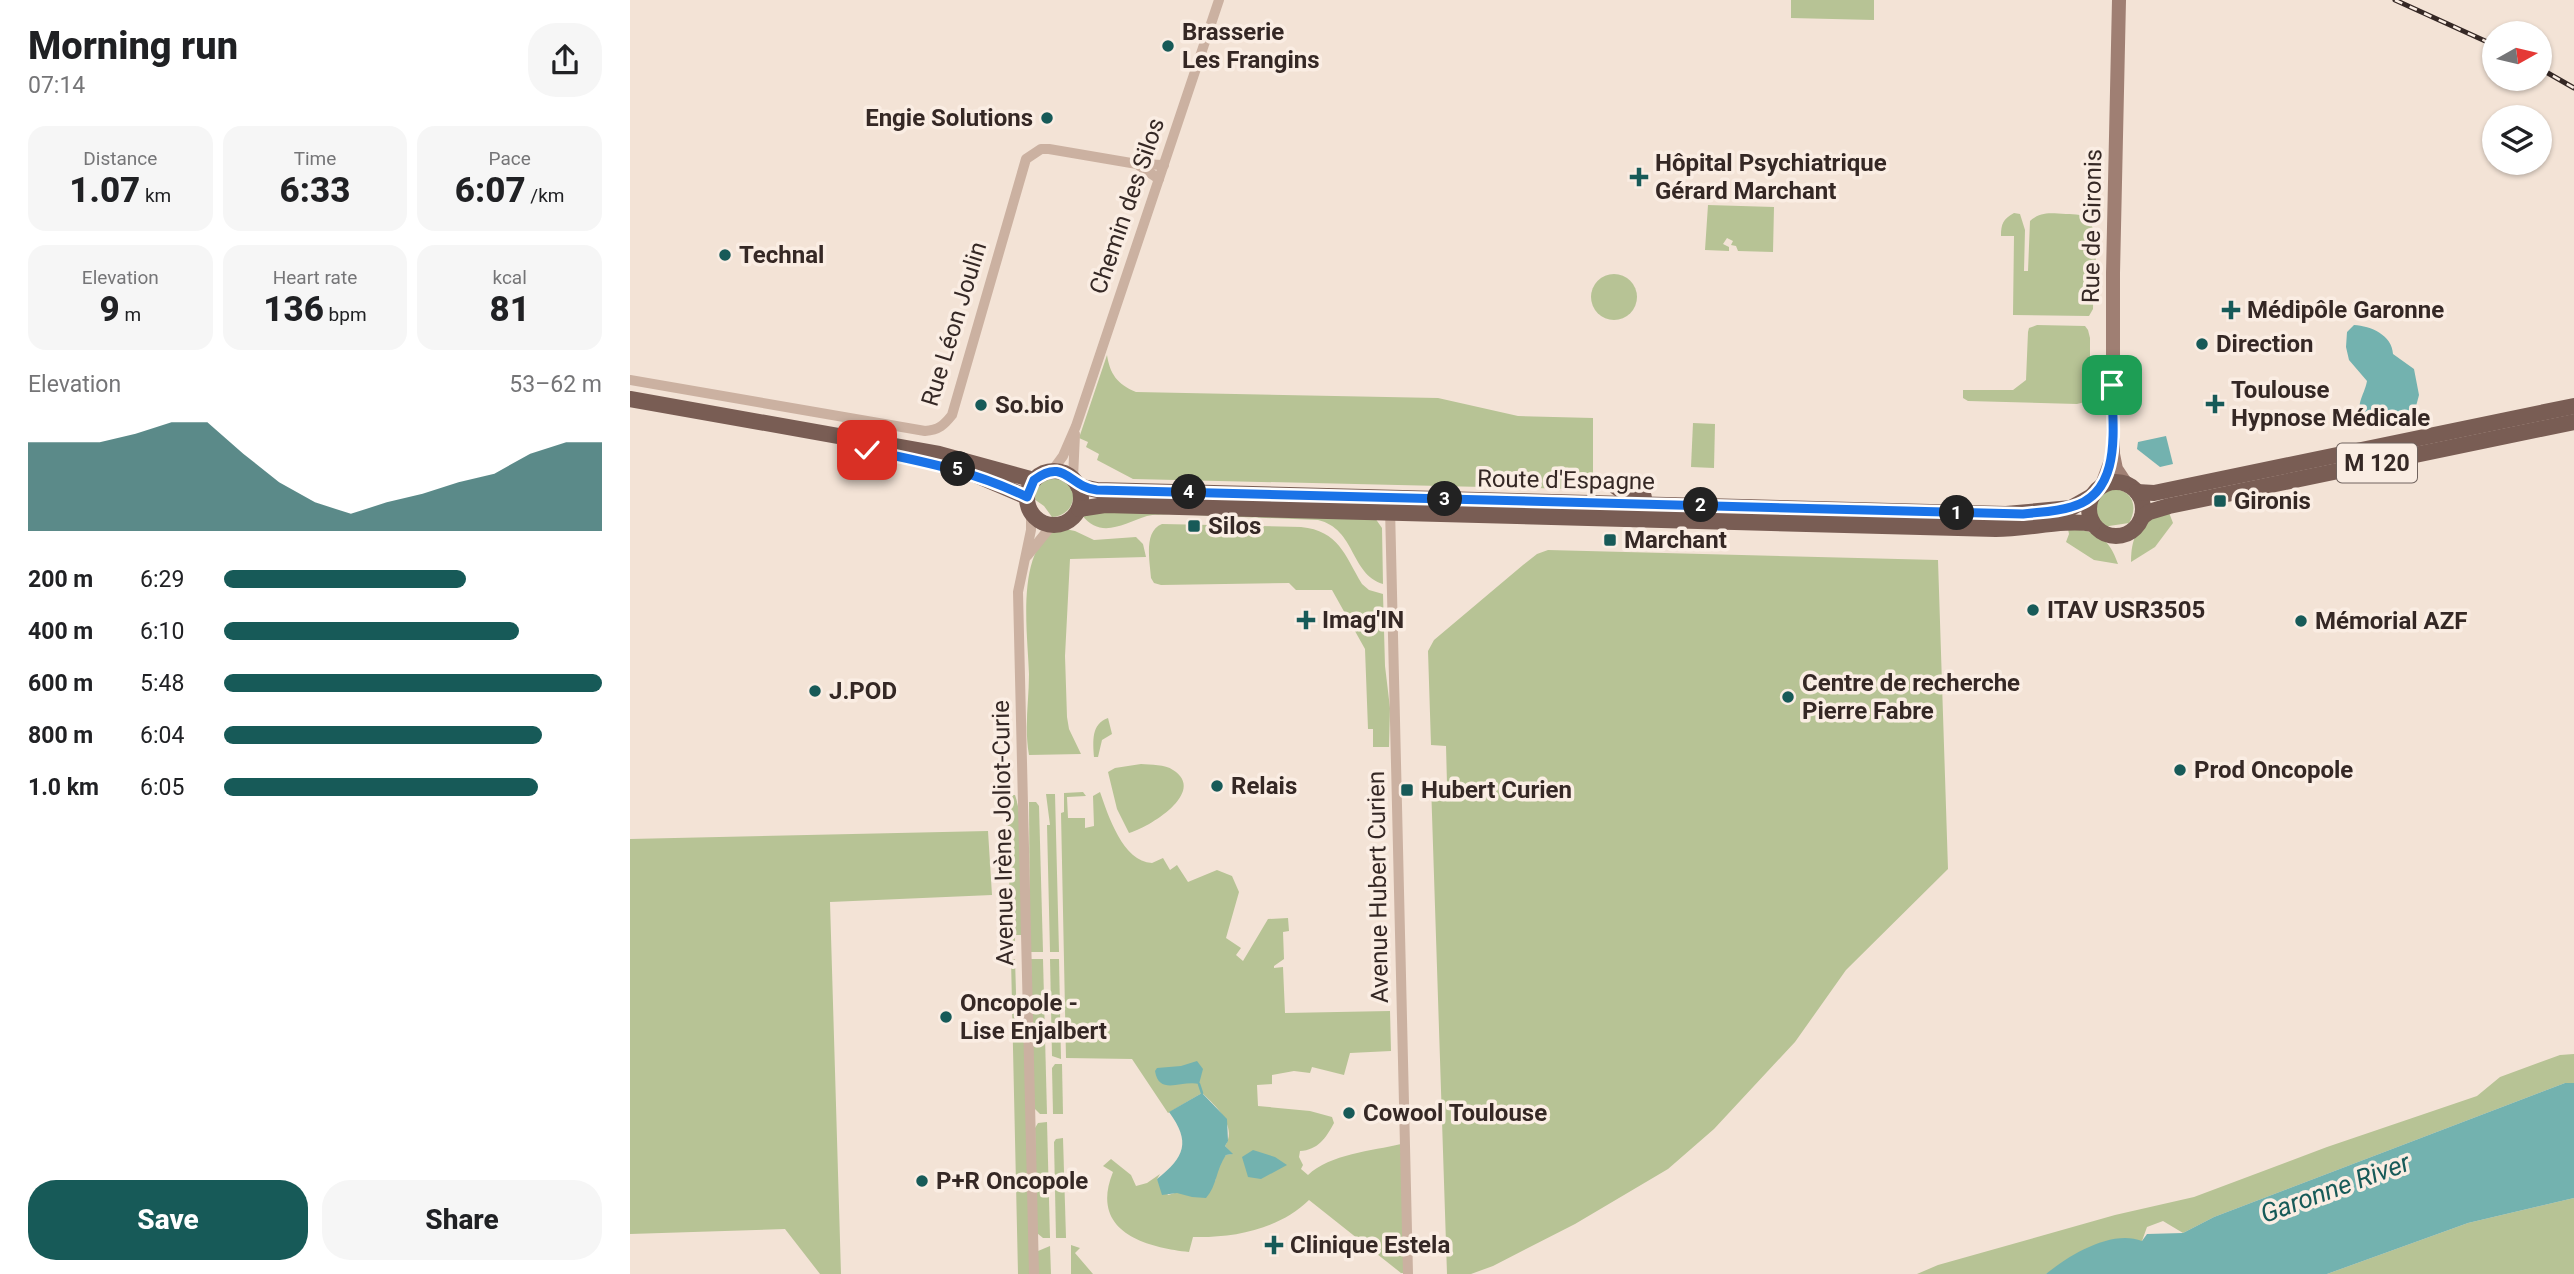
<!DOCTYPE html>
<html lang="en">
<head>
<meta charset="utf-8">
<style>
	body { margin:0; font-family:Roboto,sans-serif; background:#f6f6f6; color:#202124; height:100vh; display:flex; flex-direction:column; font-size:26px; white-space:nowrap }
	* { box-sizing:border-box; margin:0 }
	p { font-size:23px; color:#757577 }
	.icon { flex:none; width:38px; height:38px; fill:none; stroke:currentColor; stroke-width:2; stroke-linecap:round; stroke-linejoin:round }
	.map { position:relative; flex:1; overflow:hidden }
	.panel { display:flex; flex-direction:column; background:#fff; width:630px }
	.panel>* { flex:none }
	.needle { width:46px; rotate:82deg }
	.buttons { position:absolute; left:1852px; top:21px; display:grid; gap:14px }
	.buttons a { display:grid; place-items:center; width:70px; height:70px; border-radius:50%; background:#fff; box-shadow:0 2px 5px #0004; font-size:35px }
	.pin { position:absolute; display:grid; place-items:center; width:60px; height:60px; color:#fff; margin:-30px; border-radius:14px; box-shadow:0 4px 10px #0006 }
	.km { position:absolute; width:35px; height:35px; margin:-18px; border-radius:50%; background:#222; color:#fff; font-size:19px; line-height:35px; text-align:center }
	.round { display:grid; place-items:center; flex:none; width:74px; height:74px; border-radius:28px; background:#f6f6f6 }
	.headline { display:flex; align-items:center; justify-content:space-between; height:119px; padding:0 28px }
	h1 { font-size:38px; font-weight:800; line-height:52px }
	.stats { display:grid; grid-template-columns:repeat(3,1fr); gap:10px; height:119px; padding:7px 28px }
	.stats div { display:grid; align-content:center; border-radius:18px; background:#f6f6f6; text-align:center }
	.stats b { font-size:35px; font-weight:800 }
	.stats small { font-size:19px; font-weight:400 }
	.stats p { font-size:19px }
	.chart { height:196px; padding:14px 28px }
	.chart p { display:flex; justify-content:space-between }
	.chart svg { width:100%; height:126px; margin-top:7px; fill:#175a58; opacity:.7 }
	.action { display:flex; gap:14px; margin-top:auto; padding:14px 28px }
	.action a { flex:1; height:80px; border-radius:28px; background:#175a58; color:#fff; font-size:28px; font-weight:800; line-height:80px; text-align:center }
	.action a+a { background:#f6f6f6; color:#202124 }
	ul { padding:0 28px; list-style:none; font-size:23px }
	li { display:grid; grid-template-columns:112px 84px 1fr; align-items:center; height:52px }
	li i { height:18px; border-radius:9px; background:#175a58 }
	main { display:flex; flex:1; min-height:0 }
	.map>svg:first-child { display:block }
</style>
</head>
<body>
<main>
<section class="panel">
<div class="headline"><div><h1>Morning run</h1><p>07:14</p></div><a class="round"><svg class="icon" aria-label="share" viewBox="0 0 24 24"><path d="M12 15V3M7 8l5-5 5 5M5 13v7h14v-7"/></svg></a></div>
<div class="stats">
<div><p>Distance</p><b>1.07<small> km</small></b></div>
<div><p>Time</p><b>6:33</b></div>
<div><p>Pace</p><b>6:07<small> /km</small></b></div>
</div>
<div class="stats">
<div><p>Elevation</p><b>9<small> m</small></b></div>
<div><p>Heart rate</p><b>136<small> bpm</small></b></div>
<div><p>kcal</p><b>81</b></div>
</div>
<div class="chart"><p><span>Elevation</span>53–62 m</p>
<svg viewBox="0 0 160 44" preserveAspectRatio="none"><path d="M0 44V13L10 13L20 13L30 10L40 6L50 6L60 17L70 27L80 34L90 38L100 34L110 31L120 27L130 24L140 17L150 13L160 13V44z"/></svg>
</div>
<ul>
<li><b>200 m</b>6:29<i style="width:64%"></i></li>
<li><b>400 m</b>6:10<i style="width:78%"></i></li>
<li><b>600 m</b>5:48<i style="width:100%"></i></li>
<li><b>800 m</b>6:04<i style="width:84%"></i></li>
<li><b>1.0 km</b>6:05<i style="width:83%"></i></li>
</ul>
<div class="action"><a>Save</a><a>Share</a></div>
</section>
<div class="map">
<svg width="1944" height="1274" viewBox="0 0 1944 1274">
	<rect width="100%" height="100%" fill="#f3e3d6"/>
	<!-- green -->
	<g fill="#b7c395">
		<polygon points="1161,0 1244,0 1244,20 1161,18"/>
		<polygon points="1078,205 1144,207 1143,252 1108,251 1106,246 1101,245 1103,241 1097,238 1093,244 1099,247 1099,251 1075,250"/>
		<path d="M1384 213 1390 214 1395 230 1394 271H1398L1400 221C1411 211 1421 213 1436 214 1445 214 1455 214 1460 222 1471 239 1463 288 1463 309L1459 316 1383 315 1384 236H1371C1371 224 1373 219 1384 213Z"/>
		<circle cx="984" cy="297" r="23"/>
		<polygon points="1407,325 1455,326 1458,330 1460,338 1460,391 1455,402 1447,404 1338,401 1333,398 1333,390 1383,390 1396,380 1398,332 1399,328"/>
		<path d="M477 355C480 374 487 384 506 392L808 398 888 416 963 418V475L957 486 945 489 503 479 467 460 469 454 456 447 458 442 449 438Z"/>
		<polygon points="1063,423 1085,424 1084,468 1061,467"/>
		<path d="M423 476C450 479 450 515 422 517L414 506 404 499C404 486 410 479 423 476Z"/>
		<path d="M1480 489C1502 488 1509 506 1499 523L1479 526 1477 528C1459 518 1461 496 1480 489Z"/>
		<path d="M1538 510 1543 523 1525 547 1501 562C1501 532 1511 522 1538 510Z"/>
		<path d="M460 511 745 518 752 528 753 584C720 574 726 529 688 520L539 514C532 515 524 514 517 516 494 523 471 540 452 515Z"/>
		<path d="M532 524 671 527C709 531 714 554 732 584L739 590 753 594 755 666 760 708 759 747H743V729H738L735 649 702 590H666L659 583 531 585 524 583 521 578C520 562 513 531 532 524Z"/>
		<path d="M430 528 445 531 464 540 506 537 513 544 516 557 440 559 435 656 437 717 439 729 451 754 399 755C394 727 399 701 399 674 398 635 384 545 430 528Z"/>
		<path d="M1438 529C1465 530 1479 537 1488 564L1464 560 1436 542 1439 534Z"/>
		<polygon points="918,550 1308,560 1318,869 1216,970 1165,1042 1084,1129 1038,1169 945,1224 863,1266 841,1274 817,1274 801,784 817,784 816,746 801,745 798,651 804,640 893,565 907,554"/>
		<path d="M478 718 482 734 472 740 468 757H464C463 741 461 724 478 718Z"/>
		<path d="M511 764C521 765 535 764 543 770 578 792 518 828 499 833L487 809 478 772 485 768Z"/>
		<path d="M453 792 456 796 437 797 438 818H455V828L464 826 463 796 470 792C478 815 493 862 522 863L533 858 540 870 547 865 558 882 587 870 602 876 609 892 596 938 611 948 606 955 613 961 638 919 658 918 659 931 653 932 654 959 644 966V968L653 967 655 1013 760 1011 761 1051 720 1053 714 1075 682 1067 680 1073 664 1071 642 1075V1084L627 1085 628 1106 680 1111 702 1117 704 1123C696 1138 688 1150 670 1151L669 1157 673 1165 671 1169 678 1175C700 1154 742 1151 771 1144L774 1273H771L679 1200C648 1230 603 1238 563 1237L559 1252C514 1247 459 1231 483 1172L473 1166 481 1159 501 1175 506 1186 517 1183 530 1174 527 1179 538 1195 585 1181 588 1165 596 1155 602 1154 595 1146C608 1126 585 1105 572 1093L538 1113 502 1059 436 1058 431 813 434 812V793Z"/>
		<polygon points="416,794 425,794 429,952 420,952 417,825 420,825"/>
		<path d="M377 795H385C396 827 392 898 392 935H385V953H381Z"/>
		<polygon points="399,802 406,802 409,806 413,952 400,952"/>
		<polygon points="358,831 362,895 200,902 211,1274 190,1274 155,1229 0,1234 0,839"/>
		<polygon points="381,959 385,959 387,1026 395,1026 400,1274 388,1274"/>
		<polygon points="401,959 413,959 417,1114 410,1114 404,1108"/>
		<polygon points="420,959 429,959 431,1059 422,1056"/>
		<polygon points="1944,1054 1944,1083 1935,1083 1584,1217 1553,1233 1533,1221 1517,1227 1512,1241 1416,1274 1287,1274 1308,1265 1485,1215 1564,1197 1697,1147 1847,1096 1870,1077 1930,1055"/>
		<polygon points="425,1064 432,1064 433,1114 423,1114 422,1068"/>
		<polygon points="417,1122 420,1238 413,1238 407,1233 405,1128 408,1123"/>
		<polygon points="433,1138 436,1238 426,1238 424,1142 426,1139"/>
		<polygon points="1944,1198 1944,1274 1697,1274 1838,1223"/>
		<polygon points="441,1245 450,1248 445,1253 463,1274 441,1274"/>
		<polygon points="420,1246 421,1274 408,1274 408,1251"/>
	</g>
	<!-- water -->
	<g fill="#73b2af">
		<path d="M1724 325C1741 326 1762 335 1763 354L1784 369 1789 395 1785 410C1772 419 1752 424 1735 421 1723 406 1734 397 1737 381L1719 360 1716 347 1717 332Z"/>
		<polygon points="1536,436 1543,464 1530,467 1507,449 1508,442"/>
		<path d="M567 1061 573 1069 569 1084C551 1080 529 1096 525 1071L527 1068 551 1066Z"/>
		<path d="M1935 1083H1944V1198L1838 1223 1697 1274H1416C1439 1255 1482 1229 1512 1241L1517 1234 1553 1233 1584 1217Z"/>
		<path d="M572 1093 597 1119 598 1141 595 1146 603 1154 596 1155C586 1169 587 1186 576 1198L562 1197 547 1193 532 1195 527 1179C555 1157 561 1142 539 1112Z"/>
		<polygon points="623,1150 645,1157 657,1165 631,1179 618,1177 612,1157"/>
	</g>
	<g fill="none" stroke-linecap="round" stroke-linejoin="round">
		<!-- stream -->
		<polyline stroke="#73b2af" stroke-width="2.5" points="569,1084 572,1093"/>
		<!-- street -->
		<g stroke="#cbb1a1" stroke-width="10">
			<polyline points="507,164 529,179"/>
			<path d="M0 380 295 431C309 430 314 425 322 415L396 159 411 149H419L507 164 534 165"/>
			<polyline points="422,471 433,456 446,426 589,0"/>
			<polyline points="443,478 445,434"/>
			<polyline points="760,508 778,1274"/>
			<polyline points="401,512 401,530 388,592 404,1274"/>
			<polyline points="397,556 422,525"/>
		</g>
		<!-- secondary -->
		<g stroke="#9f7f73" stroke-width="14">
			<polyline points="1489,0 1483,273 1483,454 1486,469 1496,484"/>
			<polyline points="1472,485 1483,455"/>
		</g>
		<!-- primary -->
		<g stroke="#795d54" stroke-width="16">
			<polyline points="0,399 309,454 404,480"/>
			<circle cx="424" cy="498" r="27"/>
			<polyline points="343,474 397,497"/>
			<circle cx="1486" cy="509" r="27"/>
			<polyline points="448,486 467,490 1376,514 1441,508 1462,496"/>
			<polyline points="986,487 999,496 1014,497"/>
			<polyline points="1507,492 1524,493 1944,406"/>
			<path d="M449 509 475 505 1366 529C1398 529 1434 519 1463 524"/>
			<polyline points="1512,517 1519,512 1539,506 1944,422"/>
		</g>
		<!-- rail casing -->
		<g stroke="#352825" stroke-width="5">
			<g id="rail">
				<polyline points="1765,0 1864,45"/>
				<polyline points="1909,68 1944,88"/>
			</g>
		</g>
		<!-- rail -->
		<use href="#rail" stroke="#faede3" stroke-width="2.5" stroke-dasharray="8" stroke-linecap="butt"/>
	</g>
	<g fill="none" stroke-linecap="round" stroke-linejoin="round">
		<!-- route casing -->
		<g stroke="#fff" stroke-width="14">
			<path id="route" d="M237 450C295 462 343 471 397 497L404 480C435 457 439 487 467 490L1393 514C1409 512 1426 512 1441 507 1494 493 1482 426 1482 385"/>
		</g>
		<!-- route -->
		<use href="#route" stroke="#1a73e8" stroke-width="9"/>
	</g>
	<!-- markers -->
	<g fill="#175a58" stroke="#faede3" stroke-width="2.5">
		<circle cx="538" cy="46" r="7"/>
		<circle cx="417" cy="118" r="7"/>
		<path d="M1005.5 166.5h7v7h7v7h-7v7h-7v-7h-7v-7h7z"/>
		<circle cx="95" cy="255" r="7"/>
		<path d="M1597.5 299.5h7v7h7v7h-7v7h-7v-7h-7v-7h7z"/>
		<circle cx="1572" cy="344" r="7"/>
		<path d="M1581.5 393.5h7v7h7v7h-7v7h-7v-7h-7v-7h7z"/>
		<circle cx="351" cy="405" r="7"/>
		<rect x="1583" y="494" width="14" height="14" rx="3.5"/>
		<rect x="557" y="519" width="14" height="14" rx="3.5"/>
		<rect x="973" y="533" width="14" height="14" rx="3.5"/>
		<circle cx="1403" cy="610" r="7"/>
		<path d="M672.5 609.5h7v7h7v7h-7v7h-7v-7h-7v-7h7z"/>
		<circle cx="1671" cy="621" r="7"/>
		<circle cx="185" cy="691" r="7"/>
		<circle cx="1158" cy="697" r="7"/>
		<circle cx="1550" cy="770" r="7"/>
		<circle cx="587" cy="786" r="7"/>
		<rect x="770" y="783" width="14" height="14" rx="3.5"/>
		<circle cx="316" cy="1017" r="7"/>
		<circle cx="719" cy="1113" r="7"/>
		<circle cx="292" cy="1181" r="7"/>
		<path d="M640.5 1234.5h7v7h7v7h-7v7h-7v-7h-7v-7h7z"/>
	</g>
	<g text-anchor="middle" stroke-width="7" stroke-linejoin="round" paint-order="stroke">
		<!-- shield labels -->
		<rect fill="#faede3" stroke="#70635e" stroke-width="2" x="1707" y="443.5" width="80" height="39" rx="5"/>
		<g font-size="23" font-weight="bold" fill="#352825">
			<text x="1747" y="471">M 120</text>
		</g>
		<!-- poi labels -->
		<g font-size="24" font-weight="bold" fill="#352825" stroke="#faede3" text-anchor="start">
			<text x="552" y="40">Brasserie<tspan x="552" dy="28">Les Frangins</tspan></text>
			<text x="403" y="126" text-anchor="end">Engie Solutions</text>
			<text x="1025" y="171">Hôpital Psychiatrique<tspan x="1025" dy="28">Gérard Marchant</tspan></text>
			<text x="109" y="263">Technal</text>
			<text x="1617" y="318">Médipôle Garonne</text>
			<text x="1586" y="352">Direction</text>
			<text x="1601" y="398">Toulouse<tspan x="1601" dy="28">Hypnose Médicale</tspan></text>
			<text x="365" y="413">So.bio</text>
			<text x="1604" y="509">Gironis</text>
			<text x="578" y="534">Silos</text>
			<text x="994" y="548">Marchant</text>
			<text x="1417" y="618">ITAV USR3505</text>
			<text x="692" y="628">Imag'IN</text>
			<text x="1685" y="629">Mémorial AZF</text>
			<text x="1172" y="691">Centre de recherche<tspan x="1172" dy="28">Pierre Fabre</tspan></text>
			<text x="199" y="699">J.POD</text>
			<text x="1564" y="778">Prod Oncopole</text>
			<text x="601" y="794">Relais</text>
			<text x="791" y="798">Hubert Curien</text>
			<text x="330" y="1011">Oncopole -<tspan x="330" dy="28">Lise Enjalbert</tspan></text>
			<text x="733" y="1121">Cowool Toulouse</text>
			<text x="306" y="1189">P+R Oncopole</text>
			<text x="660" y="1253">Clinique Estela</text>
		</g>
		<!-- street labels -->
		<g font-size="24" fill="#352825" stroke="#faede3">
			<text transform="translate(497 206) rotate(-71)" y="8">Chemin des Silos</text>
			<text transform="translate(1462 226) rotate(-89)" y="8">Rue de Gironis</text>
			<text transform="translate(324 324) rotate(-73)" y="8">Rue Léon Joulin</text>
			<text transform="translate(936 480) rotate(1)" y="8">Route d'Espagne</text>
			<text transform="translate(373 833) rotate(-91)" y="8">Avenue Irène Joliot-Curie</text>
			<text transform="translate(748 887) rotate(-91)" y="8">Avenue Hubert Curien</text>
		</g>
		<!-- water labels -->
		<g font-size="26" font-style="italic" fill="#175a58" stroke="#faede3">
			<text transform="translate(1705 1188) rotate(-20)" y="9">Garonne River</text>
		</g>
	</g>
</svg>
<div class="buttons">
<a><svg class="needle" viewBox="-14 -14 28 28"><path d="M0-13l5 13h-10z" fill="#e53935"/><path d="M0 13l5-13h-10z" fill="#757577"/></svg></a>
<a><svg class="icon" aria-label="layers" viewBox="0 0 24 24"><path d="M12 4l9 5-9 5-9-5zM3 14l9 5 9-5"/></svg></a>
</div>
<div class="pin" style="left:1482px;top:385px;background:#1e9e55"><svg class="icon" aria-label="arrive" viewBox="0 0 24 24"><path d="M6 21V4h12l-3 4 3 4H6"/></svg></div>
<div class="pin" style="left:237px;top:450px;background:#d93025"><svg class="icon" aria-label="check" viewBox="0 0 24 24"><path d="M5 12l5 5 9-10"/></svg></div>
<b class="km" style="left:1327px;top:513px">1</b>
<b class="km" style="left:1071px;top:505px">2</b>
<b class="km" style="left:815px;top:499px">3</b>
<b class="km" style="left:559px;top:492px">4</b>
<b class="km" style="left:328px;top:469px">5</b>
</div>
</main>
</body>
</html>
